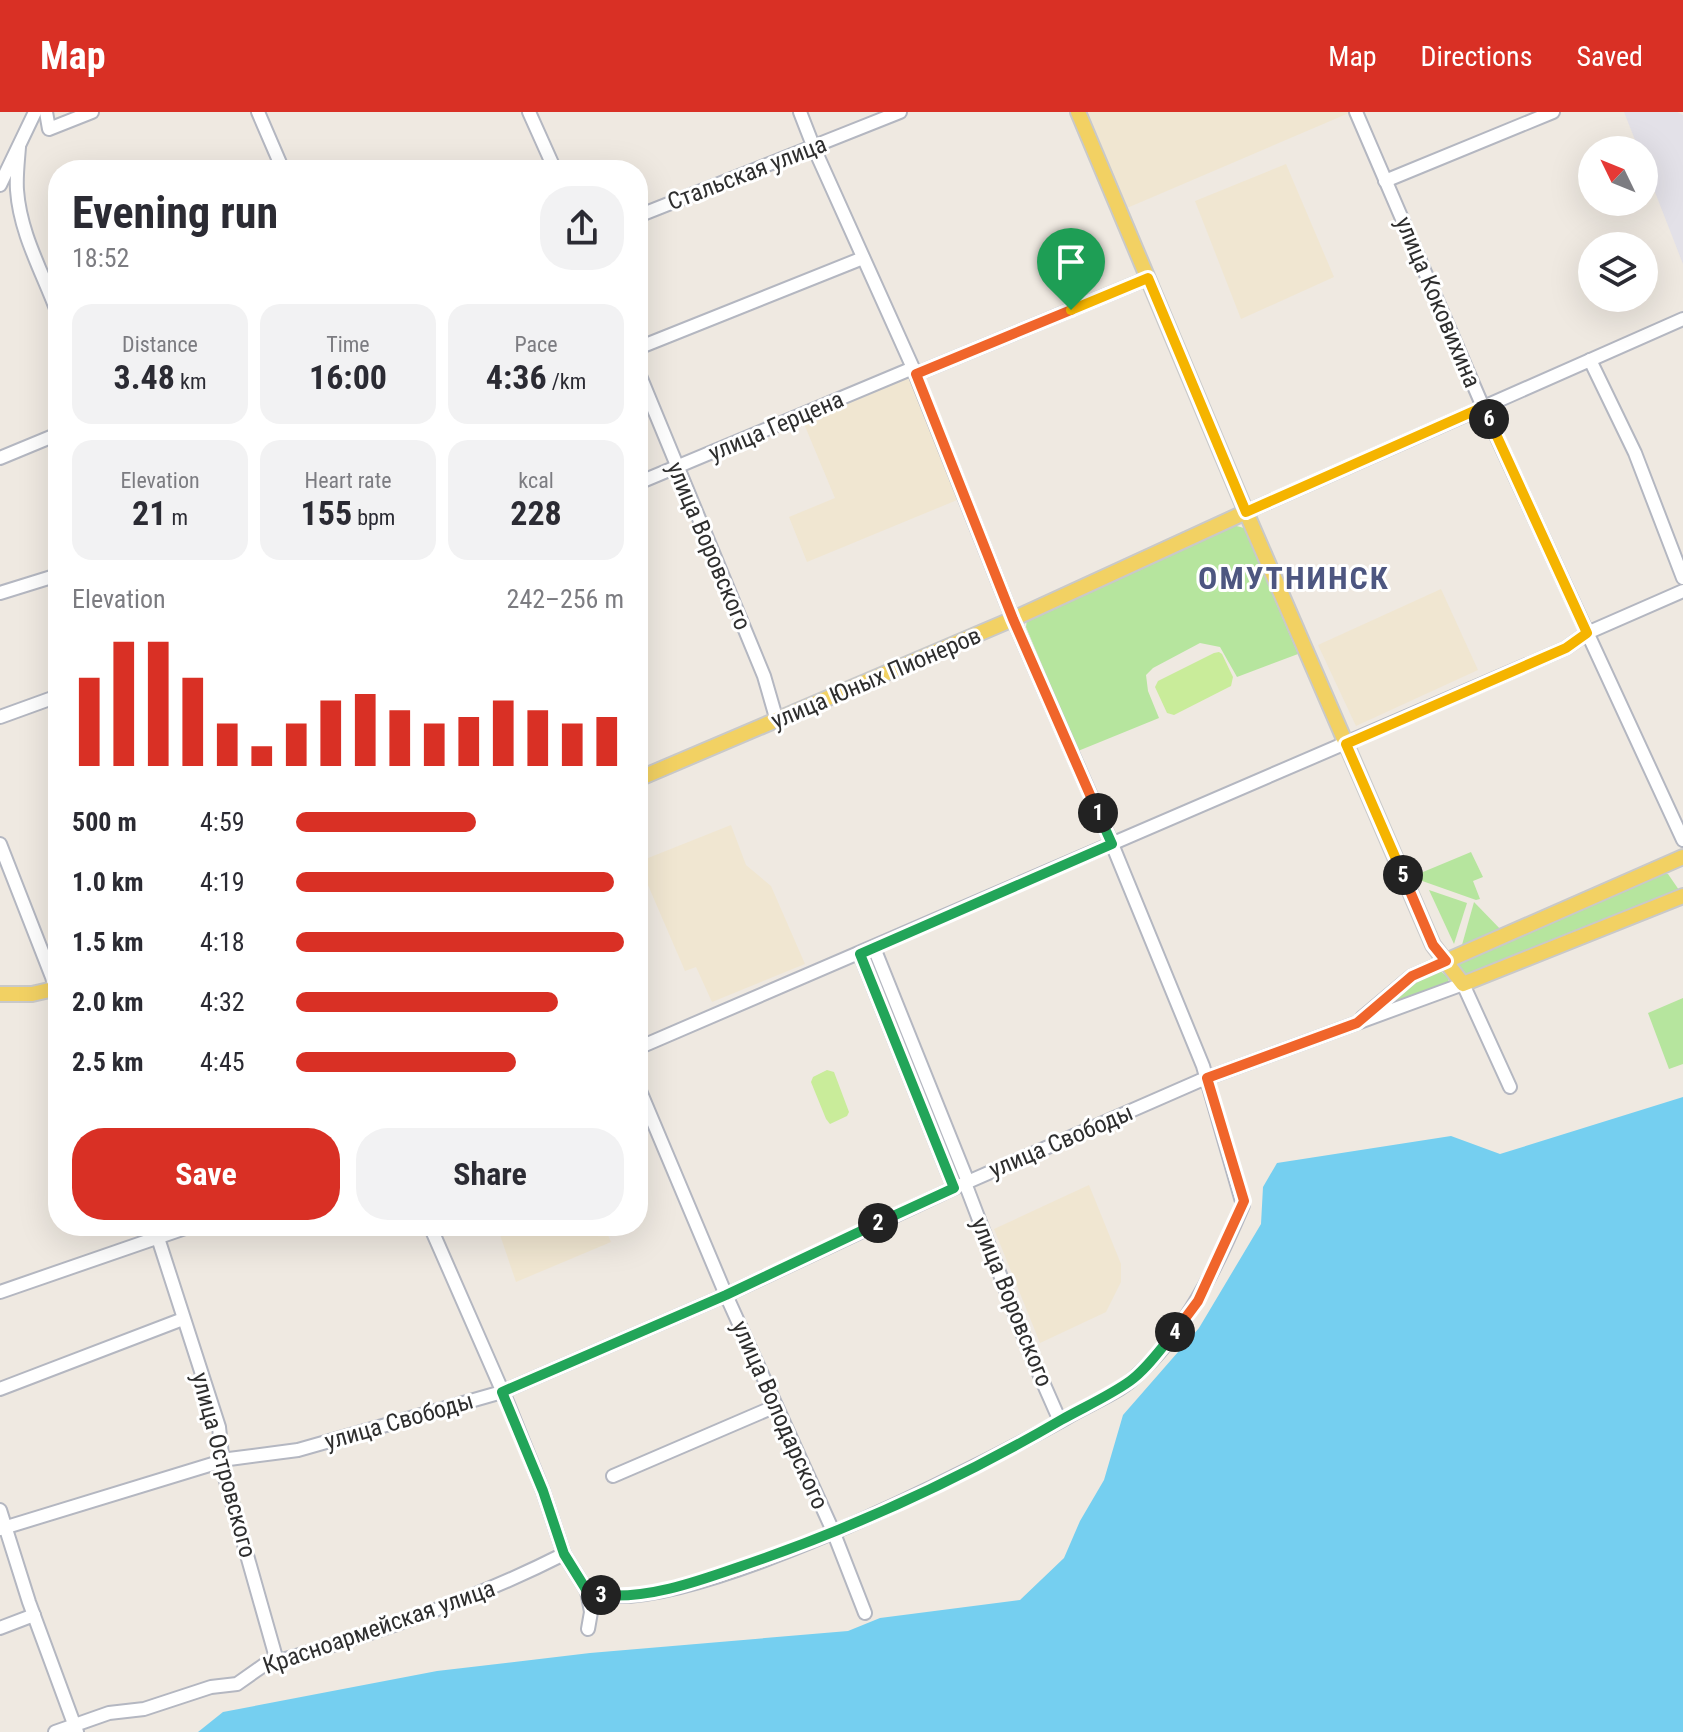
<!DOCTYPE html>
<html lang="en">
<head>
<meta charset="utf-8">
<style>
	body { margin:0; font-family:"Roboto Condensed",sans-serif; background:#f2f2f3; color:#2b2b33; height:100vh; display:flex; flex-direction:column; font-size:30px; white-space:nowrap }
	* { box-sizing:border-box; margin:0 }
	p { font-size:26px; color:#7c7c81 }
	.icon { flex:none; width:44px; height:44px; fill:none; stroke:currentColor; stroke-width:2; stroke-linecap:round; stroke-linejoin:round }
	.map { position:relative; flex:1; overflow:hidden }
	.drawer { position:absolute; left:48px; top:48px; width:600px; height:1076px; display:flex; flex-direction:column; background:#fff; border-radius:32px; box-shadow:0 8px 32px #0002 }
	.drawer>* { flex:none }
	.needle { width:52px; rotate:313deg }
	.controls { position:absolute; left:1578px; top:24px; display:grid; gap:16px }
	.controls a { display:grid; place-items:center; width:80px; height:80px; border-radius:50%; background:#fff; box-shadow:0 8px 32px #0002; font-size:40px }
	.pin { position:absolute; display:grid; place-items:center; width:68px; height:68px; color:#fff; margin:-82px -34px; border-radius:50% 50% 50% 0; rotate:-45deg; box-shadow:0 0 8px #0007 }
	.pin .icon { rotate:45deg }
	.km { position:absolute; width:40px; height:40px; margin:-20px; border-radius:50%; background:#222; color:#fff; font-size:22px; line-height:40px; text-align:center }
	.round { display:grid; place-items:center; flex:none; width:84px; height:84px; border-radius:32px; background:#f2f2f3 }
	.overview { display:flex; align-items:center; justify-content:space-between; height:136px; padding:0 24px }
	h1 { font-size:44px; font-weight:700; line-height:60px }
	.figures { display:grid; grid-template-columns:repeat(3,1fr); gap:12px; height:136px; padding:8px 24px }
	.figures div { display:grid; align-content:center; border-radius:20px; background:#f2f2f3; text-align:center }
	.figures b { font-size:34px; font-weight:700 }
	.figures small { font-size:22px; font-weight:400 }
	.figures p { font-size:22px }
	.chart { height:224px; padding:16px 24px }
	.chart p { display:flex; justify-content:space-between }
	.chart svg { width:100%; height:144px; margin-top:8px; stroke:#d93025; stroke-width:6 }
	.action { display:flex; gap:16px; margin-top:auto; padding:16px 24px }
	.action a { flex:1; height:92px; border-radius:32px; background:#d93025; color:#fff; font-size:32px; font-weight:700; line-height:92px; text-align:center }
	.action a+a { background:#f2f2f3; color:#2b2b33 }
	ul { padding:0 24px; list-style:none; font-size:26px }
	li { display:grid; grid-template-columns:128px 96px 1fr; align-items:center; height:60px }
	li i { height:20px; border-radius:10px; background:#d93025 }
	header { display:flex; align-items:center; gap:48px; box-sizing:border-box; height:112px; padding:0 40px; background:#d93025; color:#fff }
	header strong { font-size:38px }
	nav { display:flex; gap:44px; margin-inline-start:auto; font-size:28px }
	.map>svg:first-child { display:block }
</style>
</head>
<body>
<header>
<strong>Map</strong>
<nav><a>Map</a><a>Directions</a><a>Saved</a></nav>
</header>
<div class="map">
<svg width="1683" height="1620" viewBox="0 0 1683 1620">
	<rect width="100%" height="100%" fill="#efe9e1"/>
	<!-- industrial -->
	<polygon fill="#e3e1e8" points="1624,0 1677,0 1683,3 1683,152 1644,52 1644,38 1639,38"/>
	<!-- education -->
	<g fill="#f0e6d1">
		<polygon points="1088,0 1348,0 1349,1 1127,96"/>
		<polygon points="1286,52 1334,165 1241,207 1195,89"/>
		<polygon points="912,262 962,386 807,450 789,405 835,386 802,307"/>
		<polygon points="1441,477 1478,558 1356,614 1318,533"/>
		<polygon points="731,713 746,753 771,774 805,852 712,890 696,855 685,859 638,750"/>
		<polygon points="1089,1073 1121,1152 1121,1170 1106,1200 1040,1231 994,1117"/>
		<polygon points="497,1114 604,1114 611,1130 516,1170"/>
	</g>
	<!-- green -->
	<g fill="#b6e59e">
		<polygon points="1233,413 1244,416 1298,542 1237,565 1220,535 1200,531 1153,556 1146,563 1148,579 1159,606 1078,639 1026,515 1027,506"/>
		<polygon points="1471,740 1483,765 1473,769 1480,787 1476,788 1411,765"/>
		<polygon points="1658,762 1668,762 1679,778 1464,866 1458,849"/>
		<polygon points="1429,778 1467,791 1454,832"/>
		<polygon points="1474,790 1504,821 1460,840"/>
		<polygon points="879,856 956,1047 948,1050 872,859"/>
		<polygon points="1439,858 1448,865 1449,873 1390,893 1390,889 1418,867"/>
		<polygon points="1683,886 1683,952 1669,957 1648,901"/>
	</g>
	<!-- pitch -->
	<g fill="#c9ec9a">
		<polygon points="1219,540 1222,542 1233,565 1231,574 1174,603 1167,601 1155,575 1158,569 1214,541"/>
		<polygon points="827,958 834,960 849,1000 847,1004 830,1012 826,1007 811,970 813,965"/>
	</g>
	<!-- water -->
	<polygon fill="#75cff0" points="1683,985 1683,1620 198,1620 223,1600 437,1559 590,1541 848,1519 880,1506 1020,1488 1064,1446 1080,1409 1104,1368 1123,1303 1199,1216 1261,1112 1263,1075 1277,1051 1451,1024 1500,1042"/>
	<g fill="none" stroke-linecap="round" stroke-linejoin="round">
		<!-- minor casing -->
		<g stroke="#b4b7c1" stroke-width="16">
			<g id="minor">
				<polyline points="46,0 49,17 92,0"/>
				<polyline points="258,0 283,58"/>
				<polyline points="529,0 555,58"/>
				<polyline points="1356,0 1483,295 1683,728"/>
				<path d="M19 35C18 49 16 64 17 78 20 122 43 161 58 202"/>
				<polyline points="1385,69 1553,0"/>
				<polyline points="0,73 35,0"/>
				<polyline points="638,104 900,0"/>
				<polyline points="638,236 863,146"/>
				<polyline points="1590,248 1635,341 1683,466"/>
				<polyline points="638,259 764,564 777,609"/>
				<polyline points="916,262 1148,166"/>
				<polyline points="0,346 58,322"/>
				<polyline points="638,371 913,256"/>
				<polyline points="1246,400 1683,207"/>
				<polyline points="0,481 58,463"/>
				<polyline points="0,605 58,584"/>
				<polyline points="0,732 52,865 58,888"/>
				<polyline points="874,836 968,1070"/>
				<polyline points="860,842 954,1076"/>
				<polyline points="1362,906 1412,864 1446,849"/>
				<polyline points="638,936 1566,536 1587,521 1683,479"/>
				<polyline points="638,974 726,1183 833,1419 865,1501"/>
				<polyline points="965,1071 1030,1241 1060,1309"/>
				<polyline points="149,1114 158,1126 219,1315 224,1362 277,1549"/>
				<polyline points="430,1114 508,1292 543,1379 564,1442 587,1479 591,1500 588,1517"/>
				<polyline points="0,1180 191,1114"/>
				<polyline points="0,1277 183,1207"/>
				<polyline points="613,1364 776,1294"/>
				<polyline points="0,1398 29,1490 77,1620"/>
				<polyline points="0,1417 229,1347 298,1338 502,1280 726,1183 954,1076 1199,969 1463,872 1510,975"/>
				<path d="M587 1479C670 1515 984 1352 1066 1306 1087 1293 1115 1283 1134 1266 1186 1220 1216 1156 1243 1093L1203 954 1112 732 1013 507 913 256 814 36 800 0"/>
				<polyline points="0,1516 34,1503"/>
				<path d="M55 1620 109 1601 144 1597 211 1575 237 1572 264 1553C367 1525 469 1490 564 1442"/>
			</g>
		</g>
		<!-- major casing -->
		<g stroke="#c9c9c9" stroke-width="18">
			<g id="major">
				<polyline points="1078,0 1246,400 1433,833 1463,872 1683,784"/>
				<polyline points="638,667 1013,507 1246,400"/>
				<polyline points="1446,849 1683,745"/>
				<polyline points="0,882 32,882 58,876"/>
			</g>
		</g>
		<!-- minor -->
		<use href="#minor" stroke="#fff" stroke-width="12"/>
		<!-- major -->
		<use href="#major" stroke="#f2d163" stroke-width="14"/>
	</g>
	<g fill="none" stroke-linecap="round" stroke-linejoin="round">
		<!-- split-1 casing -->
		<g stroke="#fff" stroke-width="16">
			<polyline id="split-1" points="1071,198 916,262 1013,507 1098,701"/>
		</g>
		<!-- split-2 casing -->
		<g stroke="#fff" stroke-width="16">
			<polyline id="split-2" points="878,1111 954,1076 860,842 1112,732 1098,701"/>
		</g>
		<!-- split-3 casing -->
		<g stroke="#fff" stroke-width="16">
			<polyline id="split-3" points="601,1483 587,1479 564,1442 543,1379 502,1280 726,1183 878,1111"/>
		</g>
		<!-- split-4 casing -->
		<g stroke="#fff" stroke-width="16">
			<path id="split-4" d="M601 1483C647 1487 693 1471 736 1456 849 1418 958 1368 1061 1308 1084 1295 1109 1284 1130 1269 1147 1257 1161 1236 1175 1220"/>
		</g>
		<!-- split-5 casing -->
		<g stroke="#fff" stroke-width="16">
			<polyline id="split-5" points="1175,1220 1198,1189 1244,1089 1207,966 1357,911 1412,864 1446,849 1433,833 1403,763"/>
		</g>
		<!-- split-6 casing -->
		<g stroke="#fff" stroke-width="16">
			<polyline id="split-6" points="1403,763 1346,632 1566,536 1587,521 1489,307"/>
		</g>
		<!-- split-7 casing -->
		<g stroke="#fff" stroke-width="16">
			<polyline id="split-7" points="1071,198 1148,166 1246,400 1483,295 1489,307"/>
		</g>
		<!-- split-1 -->
		<use href="#split-1" stroke="#f0652b" stroke-width="10"/>
		<!-- split-2 -->
		<use href="#split-2" stroke="#22a559" stroke-width="10"/>
		<!-- split-3 -->
		<use href="#split-3" stroke="#22a559" stroke-width="10"/>
		<!-- split-4 -->
		<use href="#split-4" stroke="#22a559" stroke-width="10"/>
		<!-- split-5 -->
		<use href="#split-5" stroke="#f0652b" stroke-width="10"/>
		<!-- split-6 -->
		<use href="#split-6" stroke="#f5b400" stroke-width="10"/>
		<!-- split-7 -->
		<use href="#split-7" stroke="#f5b400" stroke-width="10"/>
	</g>
	<g text-anchor="middle" stroke-width="6" stroke-linejoin="round" paint-order="stroke">
		<!-- street labels -->
		<g font-size="24" fill="#2e2e2e" stroke="#fff">
			<text transform="translate(747 61) rotate(-21)" y="8">Стальская улица</text>
			<text transform="translate(1438 190) rotate(67)" y="8">улица Коковихина</text>
			<text transform="translate(776 314) rotate(-23)" y="8">улица Герцена</text>
			<text transform="translate(709 434) rotate(67)" y="8">улица Воровского</text>
			<text transform="translate(876 566) rotate(-23)" y="8">улица Юных Пионеров</text>
			<text transform="translate(1061 1029) rotate(-23)" y="8">улица Свободы</text>
			<text transform="translate(1012 1190) rotate(68)" y="8">улица Воровского</text>
			<text transform="translate(780 1303) rotate(66)" y="8">улица Володарского</text>
			<text transform="translate(399 1309) rotate(-16)" y="8">улица Свободы</text>
			<text transform="translate(224 1353) rotate(75)" y="8">улица Островского</text>
			<text transform="translate(379 1515) rotate(-19)" y="8">Красноармейская улица</text>
		</g>
		<!-- district labels -->
		<g font-size="32" font-weight="bold" letter-spacing="2" fill="#4d5680" stroke="#fff">
			<text x="1294" y="477">ОМУТНИНСК</text>
		</g>
	</g>
</svg>
<div class="controls">
<a><svg class="needle" viewBox="-14 -14 28 28"><path d="M0-13l5 13h-10z" fill="#e53935"/><path d="M0 13l5-13h-10z" fill="#7c7c81"/></svg></a>
<a><svg class="icon" aria-label="layers" viewBox="0 0 24 24"><path d="M12 4l9 5-9 5-9-5zM3 14l9 5 9-5"/></svg></a>
</div>
<div class="pin" style="left:1071px;top:198px;background:#1e9e55"><svg class="icon" aria-label="arrive" viewBox="0 0 24 24"><path d="M6 21V4h12l-3 4 3 4H6"/></svg></div>
<b class="km" style="left:1098px;top:701px">1</b>
<b class="km" style="left:878px;top:1111px">2</b>
<b class="km" style="left:601px;top:1483px">3</b>
<b class="km" style="left:1175px;top:1220px">4</b>
<b class="km" style="left:1403px;top:763px">5</b>
<b class="km" style="left:1489px;top:307px">6</b>
<section class="drawer">
<div class="overview"><div><h1>Evening run</h1><p>18:52</p></div><a class="round"><svg class="icon" aria-label="share" viewBox="0 0 24 24"><path d="M12 15V3M7 8l5-5 5 5M5 13v7h14v-7"/></svg></a></div>
<div class="figures">
<div><p>Distance</p><b>3.48<small> km</small></b></div>
<div><p>Time</p><b>16:00</b></div>
<div><p>Pace</p><b>4:36<small> /km</small></b></div>
</div>
<div class="figures">
<div><p>Elevation</p><b>21<small> m</small></b></div>
<div><p>Heart rate</p><b>155<small> bpm</small></b></div>
<div><p>kcal</p><b>228</b></div>
</div>
<div class="chart"><p><span>Elevation</span>242–256 m</p>
<svg viewBox="0 0 160 44" preserveAspectRatio="none"><path d="M5 44V17M15 44V6M25 44V6M35 44V17M45 44V31M55 44V38M65 44V31M75 44V24M85 44V22M95 44V27M105 44V31M115 44V29M125 44V24M135 44V27M145 44V31M155 44V29"/></svg>
</div>
<ul>
<li><b>500 m</b>4:59<i style="width:55%"></i></li>
<li><b>1.0 km</b>4:19<i style="width:97%"></i></li>
<li><b>1.5 km</b>4:18<i style="width:100%"></i></li>
<li><b>2.0 km</b>4:32<i style="width:80%"></i></li>
<li><b>2.5 km</b>4:45<i style="width:67%"></i></li>
</ul>
<div class="action"><a>Save</a><a>Share</a></div>
</section>
</div>
</body>
</html>
